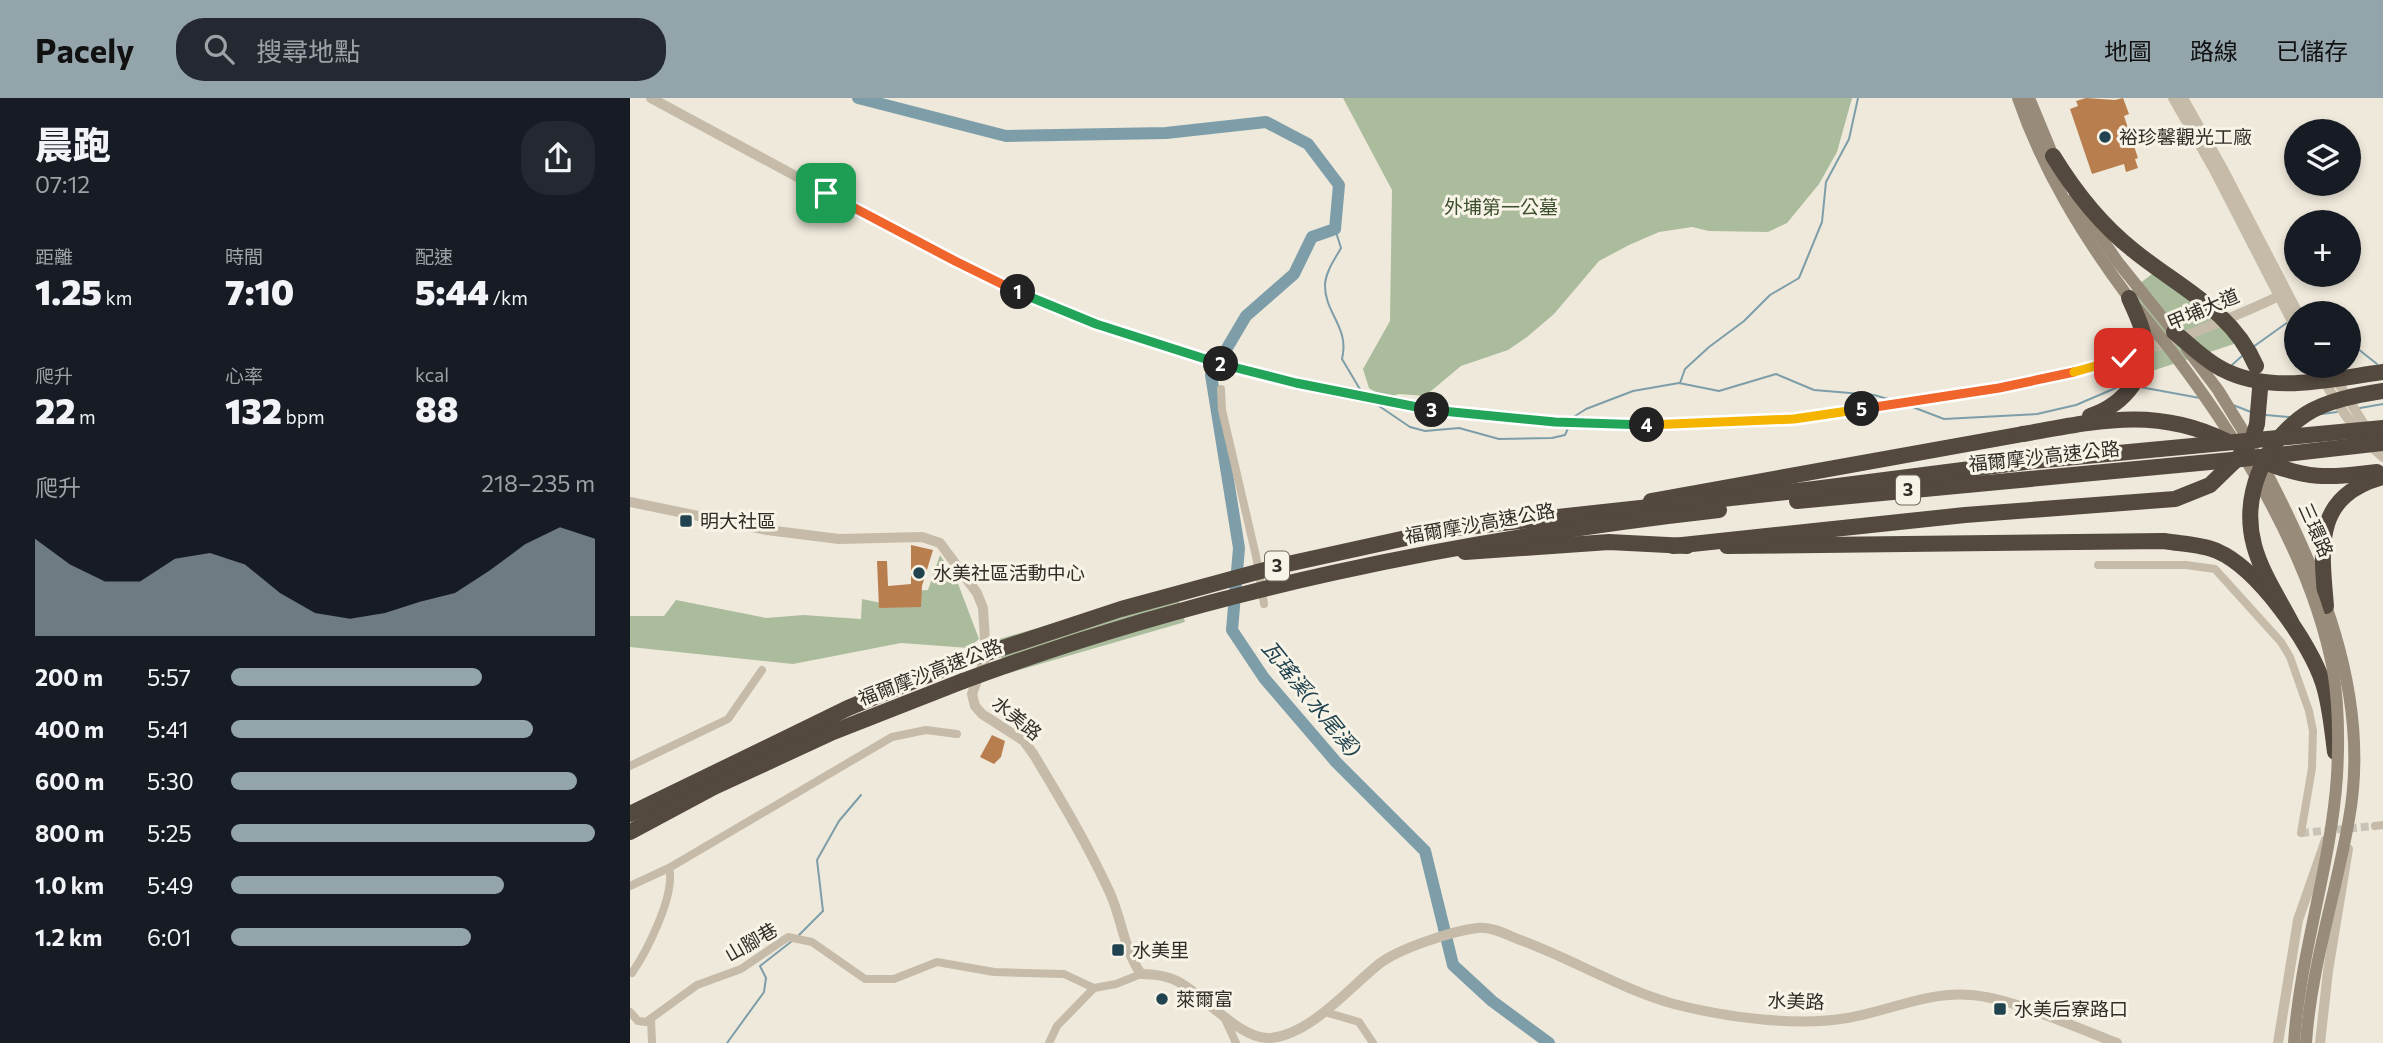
<!DOCTYPE html>
<html lang="zh-TW">
<head>
<meta charset="utf-8">
<style>
	body { margin:0; font-family:Commissioner,"Noto Sans TC",sans-serif; background:#242831; color:#f1f3f6; height:100vh; display:flex; flex-direction:column; font-size:26px; white-space:nowrap }
	* { box-sizing:border-box; margin:0 }
	p { font-size:23px; color:#9ea1a6 }
	.icon { flex:none; width:38px; height:38px; fill:none; stroke:currentColor; stroke-width:2; stroke-linecap:round; stroke-linejoin:round }
	.map { position:relative; flex:1; overflow:hidden }
	.side { display:flex; flex-direction:column; background:#171b24; width:630px }
	.side>* { flex:none }
	.fabs { position:absolute; left:1654px; top:21px; display:grid; gap:14px }
	.fabs a { display:grid; place-items:center; width:77px; height:77px; border-radius:50%; background:#171b24; box-shadow:0 4px 10px #0003; font-size:35px }
	.pin { position:absolute; display:grid; place-items:center; width:60px; height:60px; color:#fff; margin:-30px; border-radius:14px; box-shadow:0 4px 10px #0006 }
	.km { position:absolute; width:35px; height:35px; margin:-18px; border-radius:50%; background:#222; color:#fff; font-size:19px; line-height:35px; text-align:center }
	.round { display:grid; place-items:center; flex:none; width:74px; height:74px; border-radius:28px; background:#242831 }
	.summary { display:flex; align-items:center; justify-content:space-between; height:119px; padding:0 35px }
	h1 { font-size:38px; font-weight:800; line-height:52px }
	.stats { display:grid; grid-template-columns:repeat(3,1fr); gap:10px; height:119px; padding:7px 35px }
	.stats div { display:grid; align-content:center }
	.stats b { font-size:35px; font-weight:800 }
	.stats small { font-size:19px; font-weight:400 }
	.stats p { font-size:19px }
	.chart { height:196px; padding:14px 35px }
	.chart p { display:flex; justify-content:space-between }
	.chart svg { width:100%; height:126px; margin-top:7px; fill:#93a4ab; opacity:.7 }
	ul { padding:0 35px; list-style:none; font-size:23px }
	li { display:grid; grid-template-columns:112px 84px 1fr; align-items:center; height:52px }
	li i { height:18px; border-radius:9px; background:#93a4ab }
	header { display:flex; align-items:center; gap:42px; box-sizing:border-box; height:98px; padding:0 35px; background:#93a4ab; color:#111 }
	header strong { font-size:33px }
	nav { display:flex; gap:38px; margin-inline-start:auto; font-size:24px }
	.search { width:490px; height:63px; background:#242831; display:flex; align-items:center; gap:18px; box-sizing:border-box; padding:0 24px; border-radius:28px; color:#9ea1a6; font-size:26px }
	main { display:flex; flex:1; min-height:0 }
	.map>svg:first-child { display:block }
</style>
</head>
<body>
<header>
<strong>Pacely</strong>
<div class="search"><svg class="icon" aria-label="search" viewBox="0 0 24 24"><circle cx="10" cy="10" r="6"/><path d="M15 15l6 6"/></svg>搜尋地點</div>
<nav><a>地圖</a><a>路線</a><a>已儲存</a></nav>
</header>
<main>
<section class="side">
<div class="summary"><div><h1>晨跑</h1><p>07:12</p></div><a class="round"><svg class="icon" aria-label="share" viewBox="0 0 24 24"><path d="M12 15V3M7 8l5-5 5 5M5 13v7h14v-7"/></svg></a></div>
<div class="stats">
<div><p>距離</p><b>1.25<small> km</small></b></div>
<div><p>時間</p><b>7:10</b></div>
<div><p>配速</p><b>5:44<small> /km</small></b></div>
</div>
<div class="stats">
<div><p>爬升</p><b>22<small> m</small></b></div>
<div><p>心率</p><b>132<small> bpm</small></b></div>
<div><p>kcal</p><b>88</b></div>
</div>
<div class="chart"><p><span>爬升</span>218–235 m</p>
<svg viewBox="0 0 160 44" preserveAspectRatio="none"><path d="M0 44V10L10 19L20 25L30 25L40 17L50 15L60 19L70 29L80 36L90 38L100 36L110 32L120 29L130 21L140 12L150 6L160 10V44z"/></svg>
</div>
<ul>
<li><b>200 m</b>5:57<i style="width:69%"></i></li>
<li><b>400 m</b>5:41<i style="width:83%"></i></li>
<li><b>600 m</b>5:30<i style="width:95%"></i></li>
<li><b>800 m</b>5:25<i style="width:100%"></i></li>
<li><b>1.0 km</b>5:49<i style="width:75%"></i></li>
<li><b>1.2 km</b>6:01<i style="width:66%"></i></li>
</ul>
</section>
<div class="map">
<svg width="1753" height="945" viewBox="0 0 1753 945">
	<rect width="100%" height="100%" fill="#efe9db"/>
	<!-- green -->
	<g fill="#abbc9c">
		<polygon points="713,0 1222,0 1207,54 1189,86 1157,125 1138,134 1079,133 1062,129 1029,134 999,147 969,163 924,216 897,239 878,252 831,268 795,298 769,296 755,300 739,290 733,271 760,223 762,92"/>
		<path d="M1522 176 1574 209 1610 244 1519 274C1527 245 1512 219 1501 192Z"/>
		<polygon points="310,457 327,483 349,541 339,550 271,545 163,566 0,549 0,518 34,518 46,502 136,520 173,517 231,521 232,501 256,506 282,493 298,492"/>
		<polygon points="545,490 555,524 376,576 366,542"/>
	</g>
	<g fill="none" stroke-linecap="round" stroke-linejoin="round">
		<!-- stream -->
		<g stroke="#7d9ea9" stroke-width="2">
			<path d="M705 131 711 150C705 161 696 173 695 186 694 215 720 229 712 261L731 293"/>
			<polyline points="1718,243 1747,266"/>
			<polyline points="1623,249 1658,224"/>
			<polyline points="1602,267 1613,257"/>
			<polyline points="1050,285 1055,271 1079,249 1114,223 1140,197 1169,180 1192,124 1196,84 1219,41 1228,0"/>
			<polyline points="1510,289 1570,300"/>
			<polyline points="1603,307 1621,314"/>
			<polyline points="749,308 780,329 795,333 829,330 869,341 922,340 935,337 939,328"/>
			<polyline points="1280,308 1314,321 1407,316 1446,307 1495,286"/>
			<polyline points="1730,310 1753,306"/>
			<polyline points="1692,316 1707,314"/>
			<polyline points="1636,317 1659,319"/>
			<polyline points="942,320 956,311 1003,293 1049,285 1089,293 1146,276 1184,292 1244,297 1258,301"/>
			<polyline points="169,837 193,813 187,762 209,723 231,697"/>
			<polyline points="97,945 134,894 136,880 130,868 162,843"/>
		</g>
		<!-- river -->
		<polyline stroke="#7d9ea9" stroke-width="12" points="228,0 376,38 536,35 636,24 678,46 709,87 705,131 682,139 664,176 616,218 581,277 609,450 602,532 634,580 706,664 795,753 823,867 862,903 919,945"/>
	</g>
	<!-- building -->
	<g fill="#b97e4e">
		<polygon points="1456,0 1485,2 1493,0 1499,16 1494,18 1508,60 1505,61 1508,70 1496,74 1494,66 1462,76 1440,11 1448,8 1446,3"/>
		<polygon points="281,447 303,452 292,488 291,509 249,510 247,463 257,463 258,488 281,486"/>
		<polygon points="362,637 375,643 371,659 364,666 350,659"/>
	</g>
	<g fill="none" stroke-linecap="round" stroke-linejoin="round">
		<!-- minor-tunnel -->
		<polyline stroke="#c9c3b7" stroke-width="8" stroke-dasharray="8 4" stroke-linecap="butt" points="1671,735 1745,728"/>
		<!-- minor -->
		<g stroke="#c5bba8" stroke-width="8">
			<polyline points="591,291 592,312 626,458 634,506"/>
			<polyline points="1468,467 1556,467 1585,471 1651,544 1660,559 1679,613 1683,633 1682,670 1671,735"/>
			<polyline points="0,668 98,621 132,572"/>
			<polyline points="1745,728 1753,727"/>
			<polyline points="0,788 39,770 262,639 296,632 327,636"/>
			<path d="M0 874 2 875C17 853 46 796 39 770"/>
			<polyline points="0,914 8,923 16,924 67,887 111,871 158,839 182,844 235,881 264,881 307,864 364,874 434,876 464,890"/>
			<polyline points="695,914 729,924 743,945"/>
			<polyline points="21,921 22,945"/>
			<polyline points="595,921 606,945"/>
			<polyline points="419,945 427,928 464,890 486,886 511,876"/>
		</g>
		<!-- tertiary -->
		<g stroke="#c5bba8" stroke-width="10">
			<path d="M21 0C92 38 163 77 234 115 310 156 386 196 468 226 662 298 871 335 1078 326 1148 323 1216 314 1284 303 1333 296 1381 290 1429 278 1507 259 1583 229 1656 195"/>
			<polyline points="1543,0 1583,70 1666,231"/>
			<polyline points="1553,0 1593,71 1668,215"/>
			<path d="M1686 268C1705 303 1723 333 1753 359"/>
			<polyline points="1698,268 1739,335"/>
			<path d="M0 404 137 432 209 441 292 439 310 445 347 495 353 510 356 558 342 596 345 608 352 616 394 643 404 657C431 702 458 747 480 795 492 822 494 852 511 876 523 876 537 878 547 883 575 897 609 942 641 940 681 936 719 890 749 866 768 851 822 833 847 830 862 828 879 838 893 843 944 862 991 891 1044 906 1094 919 1166 929 1217 920 1259 913 1299 893 1341 897 1383 900 1446 930 1487 945"/>
			<polyline points="1648,945 1668,822 1696,742"/>
			<polyline points="1690,945 1698,873 1718,751"/>
		</g>
		<!-- secondary -->
		<g stroke="#998b7a" stroke-width="12">
			<path d="M1388 0C1413 73 1453 138 1499 200"/>
			<polyline points="1399,0 1426,65"/>
			<polyline points="1444,100 1487,163 1544,234"/>
			<path d="M1630 362C1688 472 1742 594 1719 721 1706 796 1681 869 1676 945"/>
			<path d="M1664 945C1670 855 1701 768 1707 678"/>
		</g>
		<!-- motorway -->
		<g stroke="#53493f" stroke-width="16">
			<path d="M1630 362C1678 382 1696 380 1747 374"/>
			<polyline points="1021,403 1393,336"/>
			<path d="M1097 448 1534 443C1551 446 1572 446 1587 453 1627 470 1680 544 1693 585 1700 606 1702 631 1705 654"/>
			<polyline points="835,454 979,444 1057,448"/>
			<path d="M1696 508C1691 449 1683 398 1753 379"/>
			<polyline points="0,716 218,610 327,565"/>
			<polyline points="0,734 84,689 203,634 333,583"/>
		</g>
		<!-- secondary-bridge -->
		<g stroke="#998b7a" stroke-width="12">
			<path d="M1508 211C1589 309 1679 445 1703 572 1709 608 1709 643 1707 678"/>
			<polyline points="1557,251 1588,292 1623,349"/>
		</g>
		<!-- motorway-bridge -->
		<g stroke="#53493f" stroke-width="16">
			<path d="M1423 58C1445 94 1470 126 1503 152 1548 189 1602 212 1626 268"/>
			<path d="M1544 234C1559 246 1574 262 1592 271 1641 297 1701 281 1753 274"/>
			<path d="M1460 318C1494 307 1523 273 1513 235 1510 223 1504 211 1499 200"/>
			<path d="M1393 336C1466 323 1527 308 1596 343"/>
			<polyline points="1167,403 1612,361 1753,345"/>
			<polyline points="1043,448 1335,417 1545,401 1580,387 1611,357 1623,339 1627,326 1630,291"/>
			<path d="M1661 524C1648 499 1631 474 1624 447 1611 398 1634 344 1676 316 1698 302 1728 297 1753 293"/>
			<polyline points="327,565 491,511 653,467 817,431 1184,391 1403,363 1753,330"/>
			<path d="M333 583C577 492 831 441 1089 412"/>
		</g>
	</g>
	<g fill="none" stroke-linecap="round" stroke-linejoin="round">
		<!-- split-1 casing -->
		<g stroke="#fff" stroke-width="14">
			<polyline id="split-1" points="196,95 325,163 388,194"/>
		</g>
		<!-- split-2 casing -->
		<g stroke="#fff" stroke-width="14">
			<polyline id="split-2" points="388,194 466,226 591,266"/>
		</g>
		<!-- split-3 casing -->
		<g stroke="#fff" stroke-width="14">
			<polyline id="split-3" points="591,266 666,285 802,312"/>
		</g>
		<!-- split-4 casing -->
		<g stroke="#fff" stroke-width="14">
			<polyline id="split-4" points="802,312 925,324 1017,327"/>
		</g>
		<!-- split-5 casing -->
		<g stroke="#fff" stroke-width="14">
			<polyline id="split-5" points="1017,327 1164,321 1232,311"/>
		</g>
		<!-- split-6 casing -->
		<g stroke="#fff" stroke-width="14">
			<polyline id="split-6" points="1232,311 1369,290 1444,274"/>
		</g>
		<!-- split-7 casing -->
		<g stroke="#fff" stroke-width="14">
			<polyline id="split-7" points="1444,274 1494,260"/>
		</g>
		<!-- split-1 -->
		<use href="#split-1" stroke="#f0652b" stroke-width="9"/>
		<!-- split-2 -->
		<use href="#split-2" stroke="#22a559" stroke-width="9"/>
		<!-- split-3 -->
		<use href="#split-3" stroke="#22a559" stroke-width="9"/>
		<!-- split-4 -->
		<use href="#split-4" stroke="#22a559" stroke-width="9"/>
		<!-- split-5 -->
		<use href="#split-5" stroke="#f5b400" stroke-width="9"/>
		<!-- split-6 -->
		<use href="#split-6" stroke="#f0652b" stroke-width="9"/>
		<!-- split-7 -->
		<use href="#split-7" stroke="#f5b400" stroke-width="9"/>
	</g>
	<!-- markers -->
	<g fill="#214350" stroke="#f7f3e6" stroke-width="2.5">
		<circle cx="1475" cy="39" r="7"/>
		<rect x="49" y="416" width="14" height="14" rx="3.5"/>
		<circle cx="289" cy="475" r="7"/>
		<rect x="481" y="845" width="14" height="14" rx="3.5"/>
		<circle cx="532" cy="901" r="7"/>
		<rect x="1363" y="904" width="14" height="14" rx="3.5"/>
	</g>
	<g text-anchor="middle" stroke-width="6" stroke-linejoin="round" paint-order="stroke">
		<!-- shield labels -->
		<g fill="#f7f3e6" stroke="#6e6860" stroke-width="2">
			<rect x="1266" y="377.5" width="24" height="29" rx="5"/>
			<rect x="635" y="453.5" width="24" height="29" rx="5"/>
		</g>
		<g font-size="18" font-weight="bold" fill="#332d27">
			<text x="1278" y="398">3</text>
			<text x="647" y="474">3</text>
		</g>
		<!-- poi labels -->
		<g font-size="19" fill="#332d27" stroke="#f7f3e6" text-anchor="start">
			<text x="1489" y="46">裕珍馨觀光工廠</text>
			<text x="70" y="430">明大社區</text>
			<text x="303" y="482">水美社區活動中心</text>
			<text x="502" y="859">水美里</text>
			<text x="546" y="908">萊爾富</text>
			<text x="1384" y="918">水美后寮路口</text>
		</g>
		<!-- park labels -->
		<g font-size="19" fill="#3c4f2e" stroke="#f7f3e6">
			<text x="871" y="116">外埔第一公墓</text>
		</g>
		<!-- street labels -->
		<g font-size="19" fill="#332d27" stroke="#f7f3e6">
			<text transform="translate(1573 211) rotate(-23)" y="7">甲埔大道</text>
			<text transform="translate(1414 358) rotate(-6)" y="7">福爾摩沙高速公路</text>
			<text transform="translate(850 425) rotate(-10)" y="7">福爾摩沙高速公路</text>
			<text transform="translate(1686 432) rotate(66)" y="7">三環路</text>
			<text transform="translate(300 574) rotate(-21)" y="7">福爾摩沙高速公路</text>
			<text transform="translate(387 620) rotate(39)" y="7">水美路</text>
			<text transform="translate(121 844) rotate(-30)" y="7">山腳巷</text>
			<text transform="translate(1166 903) rotate(2)" y="7">水美路</text>
		</g>
		<!-- water labels -->
		<g font-size="21" font-style="italic" fill="#214350" stroke="#f7f3e6">
			<text transform="translate(681 601) rotate(51)" y="7">瓦瑤溪(水尾溪)</text>
		</g>
	</g>
</svg>
<div class="fabs">
<a><svg class="icon" aria-label="layers" viewBox="0 0 24 24"><path d="M12 4l9 5-9 5-9-5zM3 14l9 5 9-5"/></svg></a>
<a>+</a>
<a>−</a>
</div>
<div class="pin" style="left:196px;top:95px;background:#1e9e55"><svg class="icon" aria-label="arrive" viewBox="0 0 24 24"><path d="M6 21V4h12l-3 4 3 4H6"/></svg></div>
<div class="pin" style="left:1494px;top:260px;background:#d93025"><svg class="icon" aria-label="check" viewBox="0 0 24 24"><path d="M5 12l5 5 9-10"/></svg></div>
<b class="km" style="left:388px;top:194px">1</b>
<b class="km" style="left:591px;top:266px">2</b>
<b class="km" style="left:802px;top:312px">3</b>
<b class="km" style="left:1017px;top:327px">4</b>
<b class="km" style="left:1232px;top:311px">5</b>
</div>
</main>
</body>
</html>
